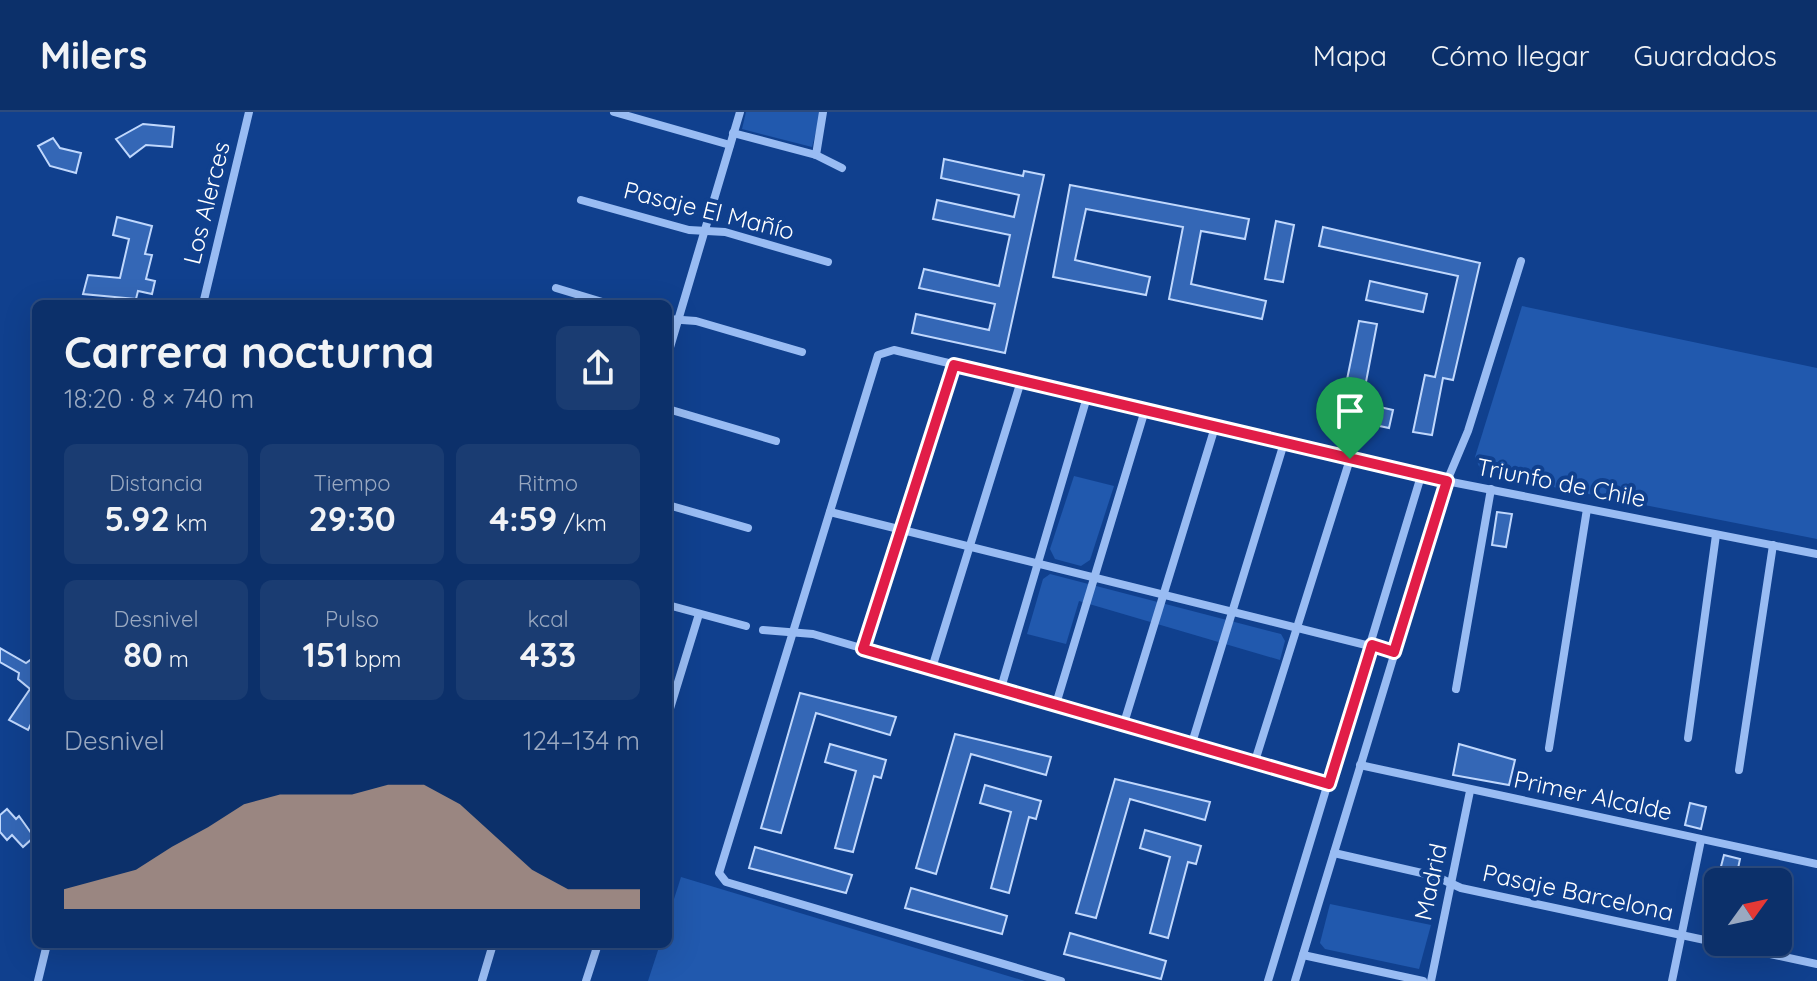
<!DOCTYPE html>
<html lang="es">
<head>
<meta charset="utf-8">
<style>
	body { margin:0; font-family:Quicksand,sans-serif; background:#1a3c72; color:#f1f3f6; height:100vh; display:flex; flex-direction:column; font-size:30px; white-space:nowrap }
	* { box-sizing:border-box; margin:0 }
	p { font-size:26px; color:#9aa9c1 }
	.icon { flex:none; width:44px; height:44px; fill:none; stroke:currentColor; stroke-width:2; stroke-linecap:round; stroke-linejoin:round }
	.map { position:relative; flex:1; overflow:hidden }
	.panel { position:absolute; left:32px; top:188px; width:640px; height:648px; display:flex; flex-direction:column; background:#0c306a; border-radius:12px; box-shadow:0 8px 32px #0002,0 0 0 2px #2c4b7e }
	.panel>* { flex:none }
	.needle { width:52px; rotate:57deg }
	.fabs { position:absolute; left:1704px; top:756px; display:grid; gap:16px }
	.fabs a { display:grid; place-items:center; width:88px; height:88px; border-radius:12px; background:#0c306a; box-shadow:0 8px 32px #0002,0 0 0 2px #2c4b7e; font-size:40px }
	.pin { position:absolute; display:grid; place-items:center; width:68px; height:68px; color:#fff; margin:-82px -34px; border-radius:50% 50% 50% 0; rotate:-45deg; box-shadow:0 0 8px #0007 }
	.pin .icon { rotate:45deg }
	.round { display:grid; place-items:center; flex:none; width:84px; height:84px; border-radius:12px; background:#1a3c72 }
	.headline { display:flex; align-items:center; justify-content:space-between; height:136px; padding:0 32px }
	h1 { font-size:44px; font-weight:800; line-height:60px }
	.figures { display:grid; grid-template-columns:repeat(3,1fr); gap:12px; height:136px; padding:8px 32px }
	.figures div { display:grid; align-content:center; border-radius:12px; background:#1a3c72; text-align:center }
	.figures b { font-size:34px; font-weight:800 }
	.figures small { font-size:22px; font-weight:400 }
	.figures p { font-size:22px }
	.chart { height:224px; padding:16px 32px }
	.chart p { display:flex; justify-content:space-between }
	.chart svg { width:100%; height:144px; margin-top:8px; fill:#d6ab8b; opacity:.7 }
	header { display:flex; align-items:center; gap:48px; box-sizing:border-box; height:112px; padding:0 40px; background:#0c306a; border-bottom:2px solid #2c4b7e }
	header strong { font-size:38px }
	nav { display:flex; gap:44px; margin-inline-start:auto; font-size:28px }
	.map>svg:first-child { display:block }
</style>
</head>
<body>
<header>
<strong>Milers</strong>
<nav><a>Mapa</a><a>Cómo llegar</a><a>Guardados</a></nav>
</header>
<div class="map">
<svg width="1817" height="869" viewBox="0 0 1817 869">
	<rect width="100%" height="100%" fill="#10408e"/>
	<!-- green -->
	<g fill="#2159ae">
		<polygon points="746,0 821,0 812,35 742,17"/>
		<polygon points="1522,194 1817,256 1817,427 1482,361 1475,345"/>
		<polygon points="1074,364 1114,374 1090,448 1081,454 1055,447 1050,437"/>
		<polygon points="1050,462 1281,522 1285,529 1280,548 1079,489 1066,532 1027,522 1043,467"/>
		<polygon points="681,765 1025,869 648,869 660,832 668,832 668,806"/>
		<polygon points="1330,792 1431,813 1419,857 1325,837 1320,831"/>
	</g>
	<!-- building -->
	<g fill="#3467b6" stroke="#c0d8fd" stroke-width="2">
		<polygon points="143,12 174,15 172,35 146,33 130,45 116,27"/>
		<polygon points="53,26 60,36 81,41 76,61 50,54 38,34"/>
		<polygon points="944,47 1023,64 1024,59 1044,63 1005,241 912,221 916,202 989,218 995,192 919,176 924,157 999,174 1010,123 933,107 937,88 1014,105 1019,83 941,66"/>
		<polygon points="1070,73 1249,107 1245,127 1201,119 1191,172 1266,189 1262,207 1169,187 1183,115 1086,97 1075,148 1150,165 1146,183 1053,165"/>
		<polygon points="117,105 152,114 145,142 152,143 146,167 155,169 152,182 138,179 136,187 83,182 88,163 120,166 129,127 113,123"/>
		<polygon points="1276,109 1294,113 1283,170 1265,167"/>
		<polygon points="1323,115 1480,151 1453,268 1443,266 1432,323 1413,320 1425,263 1435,265 1458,164 1319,134"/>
		<polygon points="1370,169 1427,182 1423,200 1366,188"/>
		<polygon points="1359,209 1377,212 1362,291 1393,298 1389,316 1332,304 1336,285 1343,287"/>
		<polygon points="1497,400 1512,402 1506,435 1492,433"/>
		<polygon points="0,536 26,551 36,544 36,615 31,612 28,618 9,608 30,577 18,567 19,561 0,550"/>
		<polygon points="800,581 896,605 890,623 816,601 781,721 761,716"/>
		<polygon points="955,622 1051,645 1046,663 971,642 936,762 916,756"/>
		<polygon points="830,632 886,648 881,666 874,664 853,740 835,736 856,659 825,650"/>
		<polygon points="1459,632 1515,648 1509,673 1453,663"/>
		<polygon points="1115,667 1210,690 1205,708 1130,687 1096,806 1076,801"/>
		<polygon points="985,673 1041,689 1036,707 1029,705 1009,781 991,776 1011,700 980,691"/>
		<polygon points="1690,691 1706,695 1701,717 1685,713"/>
		<polygon points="7,697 16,707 19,704 34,725 23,735 12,723 7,728 0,720 0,703"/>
		<polygon points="1145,718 1201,734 1196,752 1188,750 1168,826 1150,821 1170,745 1140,736"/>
		<polygon points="755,735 852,763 846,781 749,756"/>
		<polygon points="1724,743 1740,747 1736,766 1719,762"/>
		<polygon points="911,776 1007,804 1002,822 905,796"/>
		<polygon points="1070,821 1166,849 1161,867 1064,842"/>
	</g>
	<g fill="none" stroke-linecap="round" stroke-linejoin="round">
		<!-- street -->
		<g stroke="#99bcf3" stroke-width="8">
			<polyline points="614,0 730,33"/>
			<polyline points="733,21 816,43 842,56"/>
			<polyline points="816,43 823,0"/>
			<polyline points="581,88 689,118 725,120 828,150"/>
			<polyline points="556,176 609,192"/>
			<polyline points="203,192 249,0"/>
			<polyline points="668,207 696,209 802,240"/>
			<polyline points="668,242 740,0"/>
			<polyline points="668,297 776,329"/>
			<polyline points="668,393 748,416"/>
			<polyline points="830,400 1394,540"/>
			<polyline points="668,493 746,514"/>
			<polyline points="763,518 813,522 1329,672"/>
			<polyline points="863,537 954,253"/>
			<polyline points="932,556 1021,269"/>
			<polyline points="1001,576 1087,285"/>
			<polyline points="1456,577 1491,377"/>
			<polyline points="1056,592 1145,298"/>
			<polyline points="668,603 699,502"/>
			<polyline points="1124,611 1215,315"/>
			<polyline points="1688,626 1716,423"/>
			<polyline points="1192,631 1284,331"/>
			<polyline points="1549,636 1587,397"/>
			<polyline points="1255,649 1350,347"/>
			<polyline points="1360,653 1817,752"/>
			<polyline points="1739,658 1773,433"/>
			<polyline points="1334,741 1435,764 1461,776 1817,852"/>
			<polyline points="1303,843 1423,869"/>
			<polyline points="38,869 47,832"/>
			<polyline points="482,869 493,832"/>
			<polyline points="586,869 598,832"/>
			<polyline points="1061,869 726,770 719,761 878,243 894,238 1421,364 1817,442"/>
			<polyline points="1268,869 1421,364"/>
			<polyline points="1295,869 1447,369 1468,319 1521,149"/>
			<polyline points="1431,869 1470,679"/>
			<polyline points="1672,869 1701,728"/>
		</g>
	</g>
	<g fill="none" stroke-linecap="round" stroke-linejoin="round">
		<!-- route casing -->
		<g stroke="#fff" stroke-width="16">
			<polygon id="route" points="954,253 1447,369 1394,540 1372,533 1329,672 863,537"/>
		</g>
		<!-- route -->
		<use href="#route" stroke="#e11d48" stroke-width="10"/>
	</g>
	<g text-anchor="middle" stroke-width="8" stroke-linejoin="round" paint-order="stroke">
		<!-- street labels -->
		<g font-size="24" fill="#fff" stroke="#10408e">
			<text transform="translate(207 91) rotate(-76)" y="8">Los Alerces</text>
			<text transform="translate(709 99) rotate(14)" y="8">Pasaje El Mañío</text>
			<text transform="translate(1561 371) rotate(11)" y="8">Triunfo de Chile</text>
			<text transform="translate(1593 684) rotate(12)" y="8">Primer Alcalde</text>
			<text transform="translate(1431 770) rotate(-78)" y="8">Madrid</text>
			<text transform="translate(1578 781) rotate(12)" y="8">Pasaje Barcelona</text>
		</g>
	</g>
</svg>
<div class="fabs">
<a><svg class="needle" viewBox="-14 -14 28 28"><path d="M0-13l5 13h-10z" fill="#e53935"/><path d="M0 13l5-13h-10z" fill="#9aa9c1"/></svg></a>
</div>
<div class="pin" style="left:1350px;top:347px;background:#1e9e55"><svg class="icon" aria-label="arrive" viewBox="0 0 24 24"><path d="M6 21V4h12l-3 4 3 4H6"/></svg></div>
<section class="panel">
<div class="headline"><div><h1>Carrera nocturna</h1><p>18:20 · 8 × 740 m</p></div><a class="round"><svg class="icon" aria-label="share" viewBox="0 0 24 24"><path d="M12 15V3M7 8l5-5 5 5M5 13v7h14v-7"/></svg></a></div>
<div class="figures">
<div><p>Distancia</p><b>5.92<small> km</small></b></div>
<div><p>Tiempo</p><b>29:30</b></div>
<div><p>Ritmo</p><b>4:59<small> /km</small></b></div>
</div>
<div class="figures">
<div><p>Desnivel</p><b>80<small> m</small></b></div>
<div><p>Pulso</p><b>151<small> bpm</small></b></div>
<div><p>kcal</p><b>433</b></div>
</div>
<div class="chart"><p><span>Desnivel</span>124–134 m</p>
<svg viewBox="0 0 160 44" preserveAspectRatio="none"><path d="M0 44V38L10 35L20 32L30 25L40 19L50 12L60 9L70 9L80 9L90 6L100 6L110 12L120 22L130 32L140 38L150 38L160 38V44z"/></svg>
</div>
</section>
</div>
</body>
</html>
